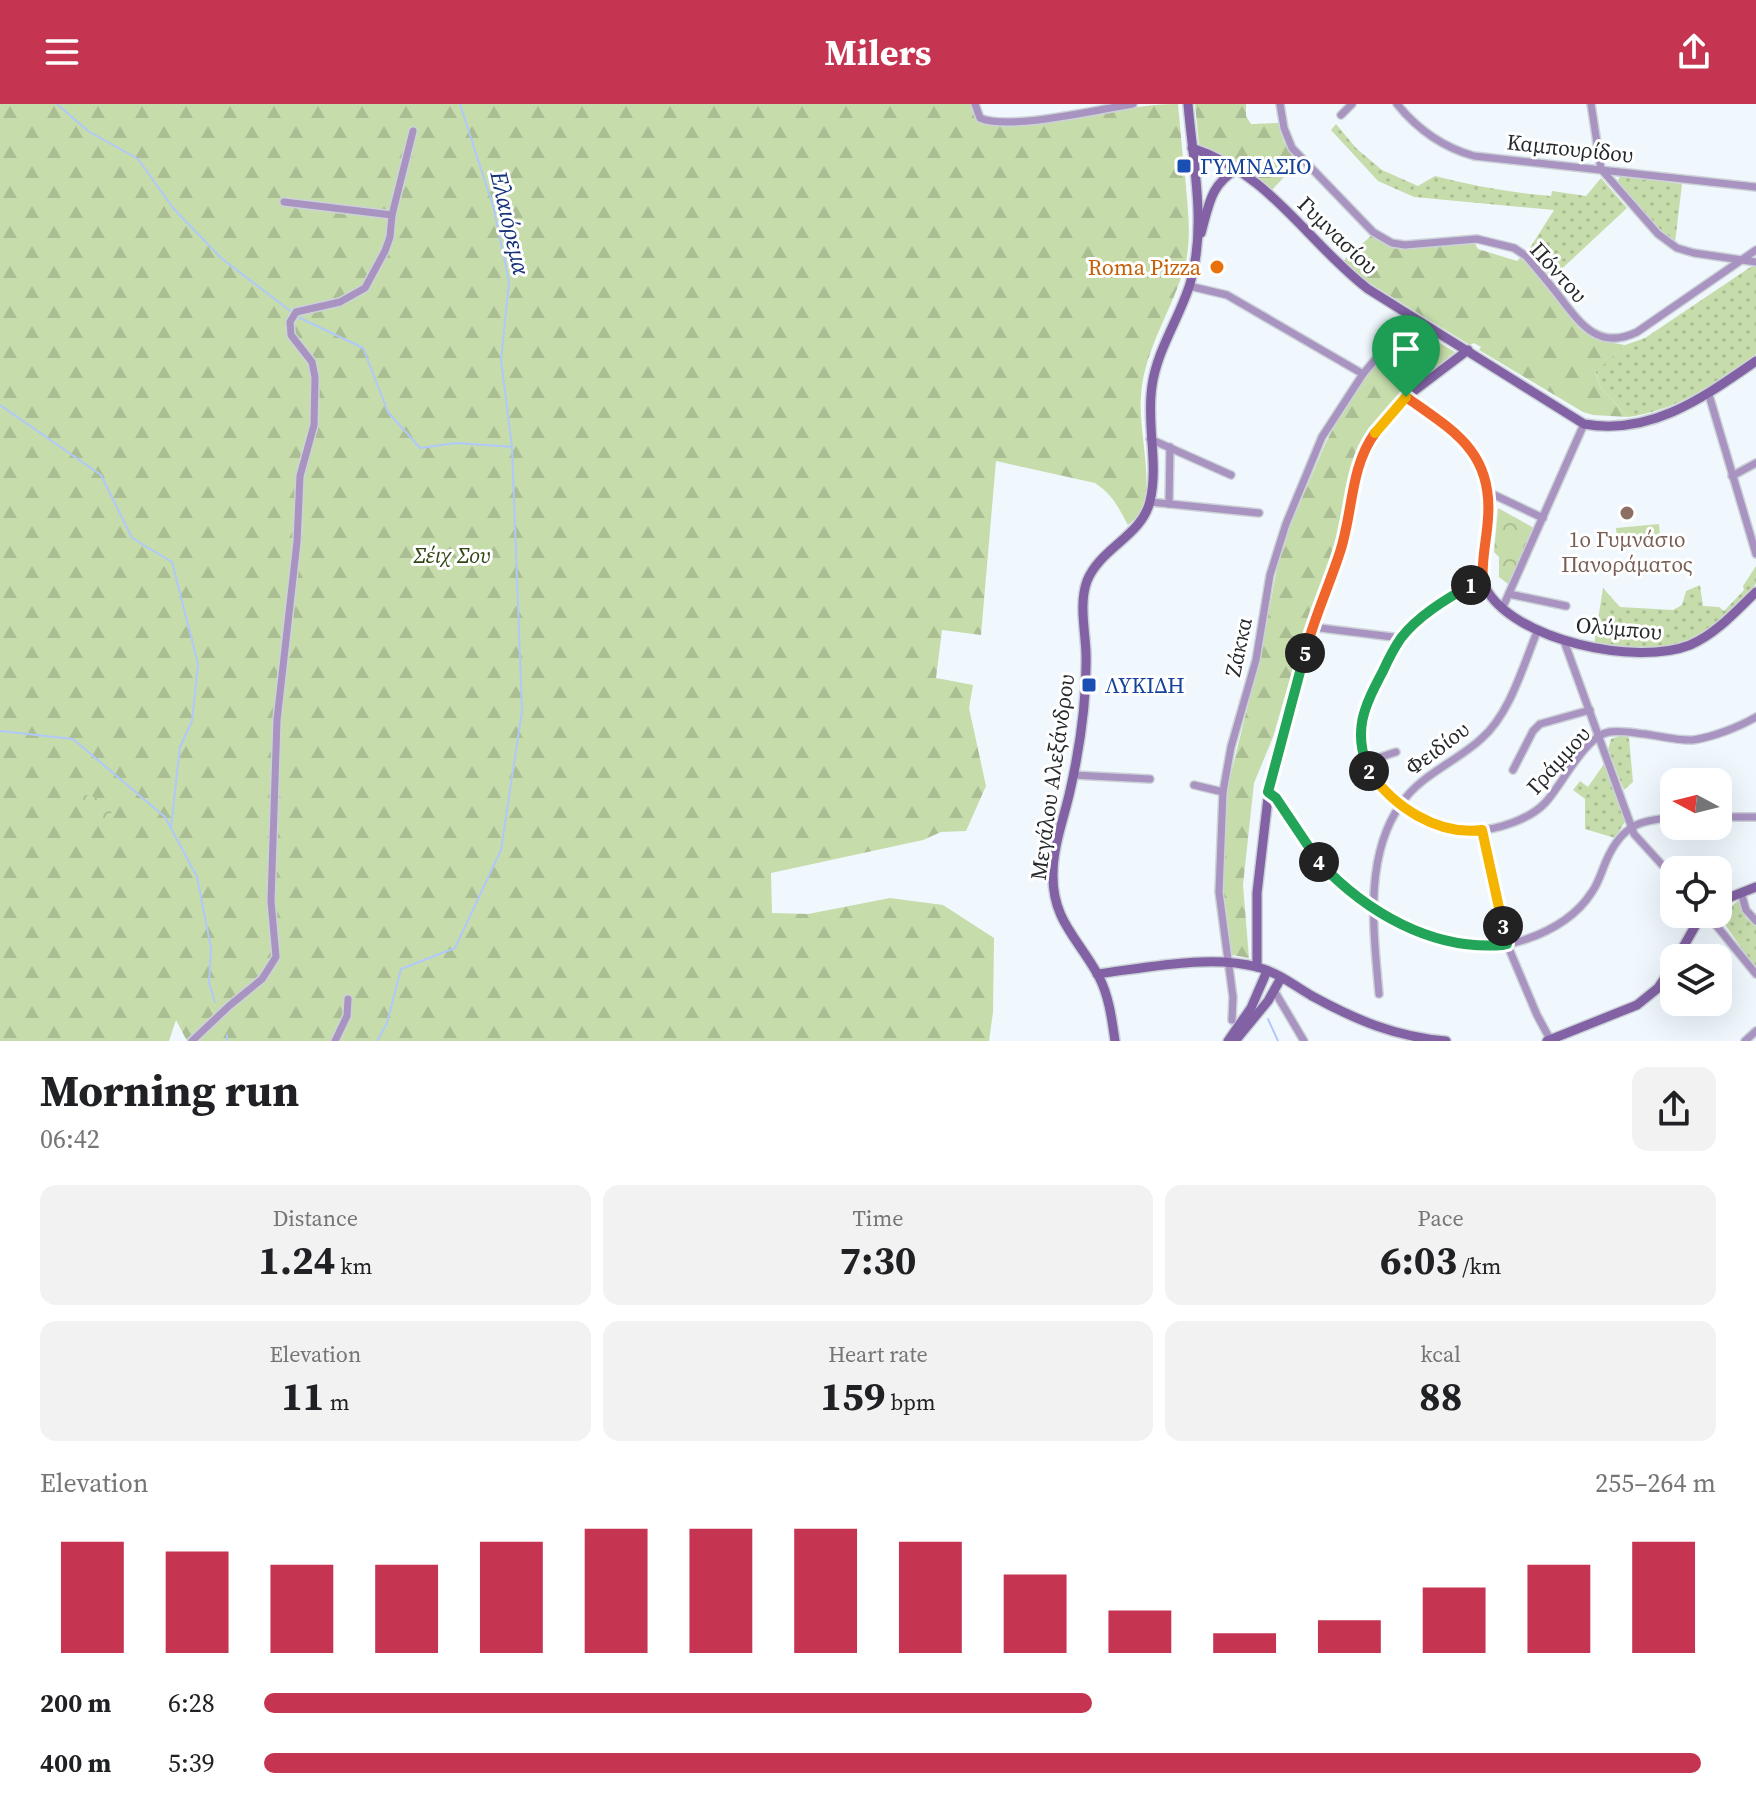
<!DOCTYPE html>
<html lang="en">
<head>
<meta charset="utf-8">
<style>
	body { margin:0; font-family:"Source Serif 4",serif; background:#f2f2f2; color:#202124; height:100vh; display:flex; flex-direction:column; font-size:30px; white-space:nowrap }
	* { box-sizing:border-box; margin:0 }
	p { font-size:26px; color:#757577 }
	.icon { flex:none; width:44px; height:44px; fill:none; stroke:currentColor; stroke-width:2; stroke-linecap:round; stroke-linejoin:round }
	.map { position:relative; height:937px; overflow:hidden }
	.sheet { display:flex; flex-direction:column; background:#fff; flex:1 }
	.sheet>* { flex:none }
	.needle { width:52px; rotate:277deg }
	.controls { position:absolute; left:1660px; top:664px; display:grid; gap:16px }
	.controls a { display:grid; place-items:center; width:72px; height:72px; border-radius:16px; background:#fff; box-shadow:0 8px 32px #0002; font-size:40px }
	.pin { position:absolute; display:grid; place-items:center; width:68px; height:68px; color:#fff; margin:-82px -34px; border-radius:50% 50% 50% 0; rotate:-45deg; box-shadow:0 0 8px #0007 }
	.pin .icon { rotate:45deg }
	.km { position:absolute; width:40px; height:40px; margin:-20px; border-radius:50%; background:#222; color:#fff; font-size:22px; line-height:40px; text-align:center }
	.round { display:grid; place-items:center; flex:none; width:84px; height:84px; border-radius:16px; background:#f2f2f2 }
	.overview { display:flex; align-items:center; justify-content:space-between; height:136px; padding:0 40px }
	h1 { font-size:44px; font-weight:700; line-height:60px }
	.stats { display:grid; grid-template-columns:repeat(3,1fr); gap:12px; height:136px; padding:8px 40px }
	.stats div { display:grid; align-content:center; border-radius:16px; background:#f2f2f2; text-align:center }
	.stats b { font-size:40px; font-weight:700 }
	.stats small { font-size:22px; font-weight:400 }
	.stats p { font-size:22px }
	.chart { height:224px; padding:16px 40px }
	.chart p { display:flex; justify-content:space-between }
	.chart svg { width:100%; height:144px; margin-top:8px; stroke:#c53451; stroke-width:6 }
	ul { padding:0 40px; list-style:none; font-size:26px }
	li { display:grid; grid-template-columns:128px 96px 1fr; align-items:center; height:60px }
	li i { height:20px; border-radius:10px; background:#c53451 }
	header { display:flex; justify-content:space-between; align-items:center; height:104px; padding:0 40px; background:#c53451; color:#fff; font-size:36px; font-weight:700 }
	.map>svg:first-child { display:block }
</style>
</head>
<body>
<header><svg class="icon" aria-label="menu" viewBox="0 0 24 24"><path d="M4 6h16M4 12h16M4 18h16"/></svg>Milers<svg class="icon" aria-label="share" viewBox="0 0 24 24"><path d="M12 15V3M7 8l5-5 5 5M5 13v7h14v-7"/></svg></header>
<div class="map">
<svg width="1756" height="937" viewBox="0 0 1756 937">
	<defs>
		<pattern id="grass-dots" width="8" height="8" patternUnits="userSpaceOnUse" patternTransform="scale(2)"><rect width="8" height="8" fill="#c6dcab"/><path d="M2 2h.1M6 6h.1" fill="none" stroke="#aabd93" stroke-width="1.8" stroke-linecap="round"/></pattern>
		<pattern id="forest-firs" width="22" height="20" patternUnits="userSpaceOnUse" patternTransform="scale(2)"><rect width="22" height="20" fill="#c6dcab"/><path d="M5 1l3.5 6h-7zM16 11l3.5 6h-7z" fill="#aabd93"/></pattern>
		<pattern id="park-crowns" width="20" height="18" patternUnits="userSpaceOnUse" patternTransform="scale(2)"><rect width="20" height="18" fill="#c6dcab"/><path d="M2 6a3 3 0 1 1 6 0M12 15a3 3 0 1 1 6 0" fill="none" stroke="#aabd93"/></pattern>
	</defs>
	<rect width="100%" height="100%" fill="#f0f8fe"/>
	<!-- grass -->
	<g fill="url(#grass-dots)">
		<path d="M1336 20 1356 44 1382 66 1418 82 1435 72C1473 82 1512 89 1551 92L1552 87 1586 92 1601 74 1627 104 1552 174 1528 147 1554 106 1414 93 1378 77 1331 26Z"/>
		<polygon points="1620,72 1682,80 1675,139 1656,124 1617,79"/>
		<path d="M1752 162H1756V250C1716 279 1678 306 1628 313L1601 284 1595 268 1625 241 1645 234Z"/>
		<path d="M1756 462V479L1752 487C1724 514 1694 547 1651 546 1632 546 1613 543 1594 541L1603 484 1620 503 1673 506 1682 501 1686 487 1700 481 1703 502 1719 503 1724 507 1744 486 1743 482Z"/>
		<polygon points="1624,630 1629,634 1633,678 1624,686 1608,646 1611,635"/>
		<polygon points="1604,660 1626,716 1615,734 1585,725 1585,695 1573,686 1580,677 1588,683"/>
		<polygon points="1738,797 1746,814 1756,822 1756,865 1719,812"/>
	</g>
	<!-- forest -->
	<g fill="url(#forest-firs)">
		<path d="M0 0H971L978 18C990 22 1003 21 1015 20 1070 19 1123 0 1178 0L1183 55 1180 58 1181 68 1185 71C1187 99 1192 129 1186 157 1175 203 1144 243 1141 292 1138 322 1153 377 1143 402 1140 410 1134 416 1128 421 1118 403 1113 391 1095 379L996 357 981 531 942 526 936 574 973 581 969 604 986 682 966 727 941 728 923 736 771 769 772 809 808 810 890 794 943 801 994 834 993 908 989 937H187L176 916 169 937H0Z"/>
		<polygon points="1195,0 1246,0 1246,12 1251,20 1278,19 1284,38 1298,58 1272,86 1252,68 1199,41"/>
		<polygon points="1372,131 1393,142 1474,138 1478,145 1517,157 1522,152 1579,224 1603,237 1625,241 1595,269 1601,284 1628,313 1593,311 1583,308 1479,246 1481,243 1474,239 1470,241 1366,177 1343,157"/>
		<polygon points="1410,221 1455,248 1402,290 1369,331 1343,431 1306,520 1273,633 1254,679 1243,781 1249,854 1232,851 1220,787 1228,682 1261,548 1281,443 1326,338 1343,306 1366,272"/>
	</g>
	<!-- park -->
	<g fill="url(#park-crowns)">
		<polygon points="1498,404 1534,424 1508,480 1499,473 1499,453 1494,448"/>
		<path d="M77 689 95 693 112 709 104 719C85 716 77 709 77 689Z"/>
	</g>
	<!-- garden -->
	<polygon fill="#c6dcab" points="1659,420 1661,441 1618,446 1616,424"/>
	<g fill="none" stroke-linecap="round" stroke-linejoin="round">
		<!-- stream -->
		<g stroke="#b0c9fb" stroke-width="2">
			<polyline points="57,0 88,27 138,55 173,104 221,154 293,209"/>
			<polyline points="460,0 494,105 509,178 501,256 512,343"/>
			<polyline points="298,213 363,244 388,308 420,344 456,339 512,343 522,607 501,746 455,844 401,865 387,919 377,937"/>
			<polyline points="0,301 101,371 132,434 172,458 198,560 192,617 180,643 171,723"/>
			<polyline points="0,627 73,635 165,713 197,773 211,844 209,879 215,898"/>
			<polyline points="1268,915 1278,937"/>
			<polyline points="227,937 227,931"/>
		</g>
		<!-- street casing -->
		<g stroke="#ccd3d8" stroke-width="10">
			<g id="street">
				<path d="M975 0 980 14C1008 27 1100 5 1133 0"/>
				<path d="M1280 0 1284 24 1292 44 1373 128 1392 139 1405 141 1477 135 1514 144 1526 152C1537 165 1548 178 1559 192 1580 219 1598 247 1637 228L1756 146"/>
				<path d="M1397 0C1418 26 1442 43 1474 52L1756 83"/>
				<polyline points="1591,0 1601,65 1658,130 1677,144 1694,149 1756,158"/>
				<polyline points="1341,11 1352,0"/>
				<polyline points="284,98 392,111"/>
				<polyline points="1189,182 1227,191 1363,270"/>
				<polyline points="1709,291 1756,450"/>
				<polyline points="1150,335 1231,371"/>
				<polyline points="1732,372 1756,359"/>
				<polyline points="1488,388 1543,414"/>
				<polyline points="1150,398 1259,409"/>
				<polyline points="1169,400 1170,343"/>
				<path d="M1483 476C1457 485 1416 513 1400 536 1389 552 1379 572 1371 589 1365 604 1358 619 1360 636 1362 663 1382 690 1405 704 1424 717 1450 728 1473 727 1496 726 1529 716 1545 699 1562 681 1585 632 1609 628 1620 626 1634 629 1645 630 1660 632 1679 637 1693 636 1713 633 1739 623 1756 613"/>
				<polyline points="1509,490 1566,502"/>
				<polyline points="1502,505 1584,320"/>
				<polyline points="1312,523 1401,534"/>
				<polyline points="1564,537 1634,730 1674,774"/>
				<polyline points="1365,658 1396,648"/>
				<polyline points="1513,666 1533,627 1540,620 1590,606"/>
				<polyline points="1073,671 1150,675"/>
				<polyline points="1194,681 1223,688"/>
				<path d="M1268 688C1287 699 1303 738 1318 757 1364 811 1451 860 1524 836 1551 827 1576 813 1592 788 1599 778 1602 766 1607 755 1622 722 1640 715 1674 714"/>
				<polyline points="1718,713 1756,713"/>
				<polyline points="1482,726 1507,840 1537,911 1551,937"/>
				<polyline points="1741,788 1746,806 1756,817"/>
				<polyline points="1707,810 1756,870"/>
				<polyline points="1275,888 1304,937"/>
				<path d="M1379 890C1374 830 1363 753 1401 700 1420 671 1456 658 1481 635 1510 610 1523 562 1537 528"/>
				<polyline points="1232,916 1233,893 1219,788 1223,688 1231,643 1256,556 1270,471 1286,420 1322,333 1363,270 1411,213"/>
				<polyline points="192,937 229,902 262,875 276,853 271,797 277,616 297,438 300,372 314,321 315,273 312,258 291,231 290,218 296,208 340,198 365,184 385,147 390,133 392,111 413,27"/>
				<polyline points="335,937 347,912 348,895"/>
				<polyline points="1745,937 1756,927"/>
			</g>
		</g>
		<!-- secondary casing -->
		<g stroke="#ccd3d8" stroke-width="12">
			<g id="secondary">
				<path d="M1192 44C1270 69 1306 137 1368 185L1584 320C1651 332 1704 293 1756 257"/>
				<path d="M1201 129C1209 101 1210 81 1237 65"/>
				<path d="M1406 293C1469 337 1496 353 1486 435 1484 449 1478 469 1485 483 1513 537 1637 562 1690 541 1716 530 1736 507 1756 488"/>
				<polyline points="1718,798 1756,783"/>
				<polyline points="1677,854 1702,810"/>
				<polyline points="1257,863 1257,789 1269,685 1312,523 1341,447 1359,360 1366,341 1391,309 1406,293 1468,246"/>
				<path d="M1097 870C1146 864 1210 850 1257 863 1277 868 1295 882 1312 892 1356 916 1396 933 1446 937"/>
				<path d="M1115 937C1112 916 1109 892 1099 873 1079 835 1052 817 1053 770 1053 742 1064 714 1070 687 1080 643 1087 594 1086 549 1085 525 1079 499 1087 477 1100 444 1142 432 1150 397 1159 360 1146 320 1152 282 1157 246 1179 215 1190 180 1207 123 1193 59 1188 0"/>
				<polyline points="1228,937 1251,904 1267,867"/>
				<polyline points="1235,937 1268,897 1281,874"/>
				<polyline points="1547,937 1637,901 1658,884 1674,860"/>
			</g>
		</g>
		<!-- street -->
		<use href="#street" stroke="#a893c1" stroke-width="7"/>
		<!-- secondary -->
		<use href="#secondary" stroke="#8262a4" stroke-width="9"/>
	</g>
	<g fill="none" stroke-linecap="round" stroke-linejoin="round">
		<!-- split-1 casing -->
		<g stroke="#fff" stroke-width="16">
			<path id="split-1" d="M1406 293C1454 327 1493 348 1488 414 1487 435 1481 456 1483 476L1471 481"/>
		</g>
		<!-- split-2 casing -->
		<g stroke="#fff" stroke-width="16">
			<path id="split-2" d="M1369 667C1352 627 1364 603 1383 567 1388 556 1394 544 1401 534 1418 512 1446 495 1471 481"/>
		</g>
		<!-- split-3 casing -->
		<g stroke="#fff" stroke-width="16">
			<path id="split-3" d="M1369 667C1393 702 1437 732 1482 726L1503 822"/>
		</g>
		<!-- split-4 casing -->
		<g stroke="#fff" stroke-width="16">
			<path id="split-4" d="M1319 758C1366 808 1432 847 1503 841L1507 840 1503 822"/>
		</g>
		<!-- split-5 casing -->
		<g stroke="#fff" stroke-width="16">
			<polyline id="split-5" points="1305,549 1268,688 1276,694 1319,758"/>
		</g>
		<!-- split-6 casing -->
		<g stroke="#fff" stroke-width="16">
			<path id="split-6" d="M1305 549C1314 514 1329 482 1340 448 1353 409 1350 363 1375 329"/>
		</g>
		<!-- split-7 casing -->
		<g stroke="#fff" stroke-width="16">
			<polyline id="split-7" points="1375,329 1406,293"/>
		</g>
		<!-- split-1 -->
		<use href="#split-1" stroke="#f0652b" stroke-width="10"/>
		<!-- split-2 -->
		<use href="#split-2" stroke="#22a559" stroke-width="10"/>
		<!-- split-3 -->
		<use href="#split-3" stroke="#f5b400" stroke-width="10"/>
		<!-- split-4 -->
		<use href="#split-4" stroke="#22a559" stroke-width="10"/>
		<!-- split-5 -->
		<use href="#split-5" stroke="#22a559" stroke-width="10"/>
		<!-- split-6 -->
		<use href="#split-6" stroke="#f0652b" stroke-width="10"/>
		<!-- split-7 -->
		<use href="#split-7" stroke="#f5b400" stroke-width="10"/>
	</g>
	<!-- markers -->
	<g fill="#1a4fb4" stroke="#fff" stroke-width="3">
		<rect x="1176" y="54" width="16" height="16" rx="4"/>
		<rect x="1081" y="573" width="16" height="16" rx="4"/>
	</g>
	<circle fill="#e8710a" stroke="#fff" stroke-width="3" cx="1217" cy="163" r="8"/>
	<circle fill="#8d6e63" stroke="#fff" stroke-width="3" cx="1627" cy="409" r="8"/>
	<g text-anchor="middle" stroke-width="6" stroke-linejoin="round" paint-order="stroke">
		<!-- street labels -->
		<g font-size="22" fill="#26292b" stroke="#fff">
			<text transform="translate(1570 44) rotate(6)" y="8">Καμπουρίδου</text>
			<text transform="translate(1338 131) rotate(44)" y="8">Γυμνασίου</text>
			<text transform="translate(1559 168) rotate(48)" y="8">Πόντου</text>
			<text transform="translate(1619 524) rotate(5)" y="8">Ολύμπου</text>
			<text transform="translate(1238 543) rotate(-78)" y="8">Ζάκκα</text>
			<text transform="translate(1437 644) rotate(-37)" y="8">Φειδίου</text>
			<text transform="translate(1558 656) rotate(-48)" y="8">Γράμμου</text>
			<text transform="translate(1052 673) rotate(-82)" y="8">Μεγάλου Αλεξάνδρου</text>
		</g>
		<!-- transit labels -->
		<g font-size="22" fill="#164399" stroke="#fff" text-anchor="start">
			<text x="1200" y="70">ΓΥΜΝΑΣΙΟ</text>
			<text x="1105" y="589">ΛΥΚΙΔΗ</text>
		</g>
		<!-- food labels -->
		<g font-size="22" fill="#c56008" stroke="#fff" text-anchor="end">
			<text x="1201" y="171">Roma Pizza</text>
		</g>
		<!-- education labels -->
		<g font-size="22" fill="#785e54" stroke="#fff">
			<text x="1627" y="443">1ο Γυμνάσιο<tspan x="1627" dy="25">Πανοράματος</tspan></text>
		</g>
		<!-- park labels -->
		<g font-size="22" font-style="italic" fill="#324515" stroke="#fff">
			<text x="452" y="459">Σέιχ Σου</text>
		</g>
		<!-- water labels -->
		<g font-size="24" font-style="italic" fill="#163278" stroke="#fff">
			<text transform="translate(510 119) rotate(77)" y="8">Ελαιόρεμα</text>
		</g>
	</g>
</svg>
<div class="controls">
<a><svg class="needle" viewBox="-14 -14 28 28"><path d="M0-13l5 13h-10z" fill="#e53935"/><path d="M0 13l5-13h-10z" fill="#757577"/></svg></a>
<a><svg class="icon" aria-label="locate" viewBox="0 0 24 24"><circle cx="12" cy="12" r="6"/><path d="M12 2v4M12 18v4M2 12h4M18 12h4"/></svg></a>
<a><svg class="icon" aria-label="layers" viewBox="0 0 24 24"><path d="M12 4l9 5-9 5-9-5zM3 14l9 5 9-5"/></svg></a>
</div>
<div class="pin" style="left:1406px;top:293px;background:#1e9e55"><svg class="icon" aria-label="arrive" viewBox="0 0 24 24"><path d="M6 21V4h12l-3 4 3 4H6"/></svg></div>
<b class="km" style="left:1471px;top:481px">1</b>
<b class="km" style="left:1369px;top:667px">2</b>
<b class="km" style="left:1503px;top:822px">3</b>
<b class="km" style="left:1319px;top:758px">4</b>
<b class="km" style="left:1305px;top:549px">5</b>
</div>
<section class="sheet">
<div class="overview"><div><h1>Morning run</h1><p>06:42</p></div><a class="round"><svg class="icon" aria-label="share" viewBox="0 0 24 24"><path d="M12 15V3M7 8l5-5 5 5M5 13v7h14v-7"/></svg></a></div>
<div class="stats">
<div><p>Distance</p><b>1.24<small> km</small></b></div>
<div><p>Time</p><b>7:30</b></div>
<div><p>Pace</p><b>6:03<small> /km</small></b></div>
</div>
<div class="stats">
<div><p>Elevation</p><b>11<small> m</small></b></div>
<div><p>Heart rate</p><b>159<small> bpm</small></b></div>
<div><p>kcal</p><b>88</b></div>
</div>
<div class="chart"><p><span>Elevation</span>255–264 m</p>
<svg viewBox="0 0 160 44" preserveAspectRatio="none"><path d="M5 44V10M15 44V13M25 44V17M35 44V17M45 44V10M55 44V6M65 44V6M75 44V6M85 44V10M95 44V20M105 44V31M115 44V38M125 44V34M135 44V24M145 44V17M155 44V10"/></svg>
</div>
<ul>
<li><b>200 m</b>6:28<i style="width:57%"></i></li>
<li><b>400 m</b>5:39<i style="width:99%"></i></li>
</ul>
</section>
</body>
</html>
